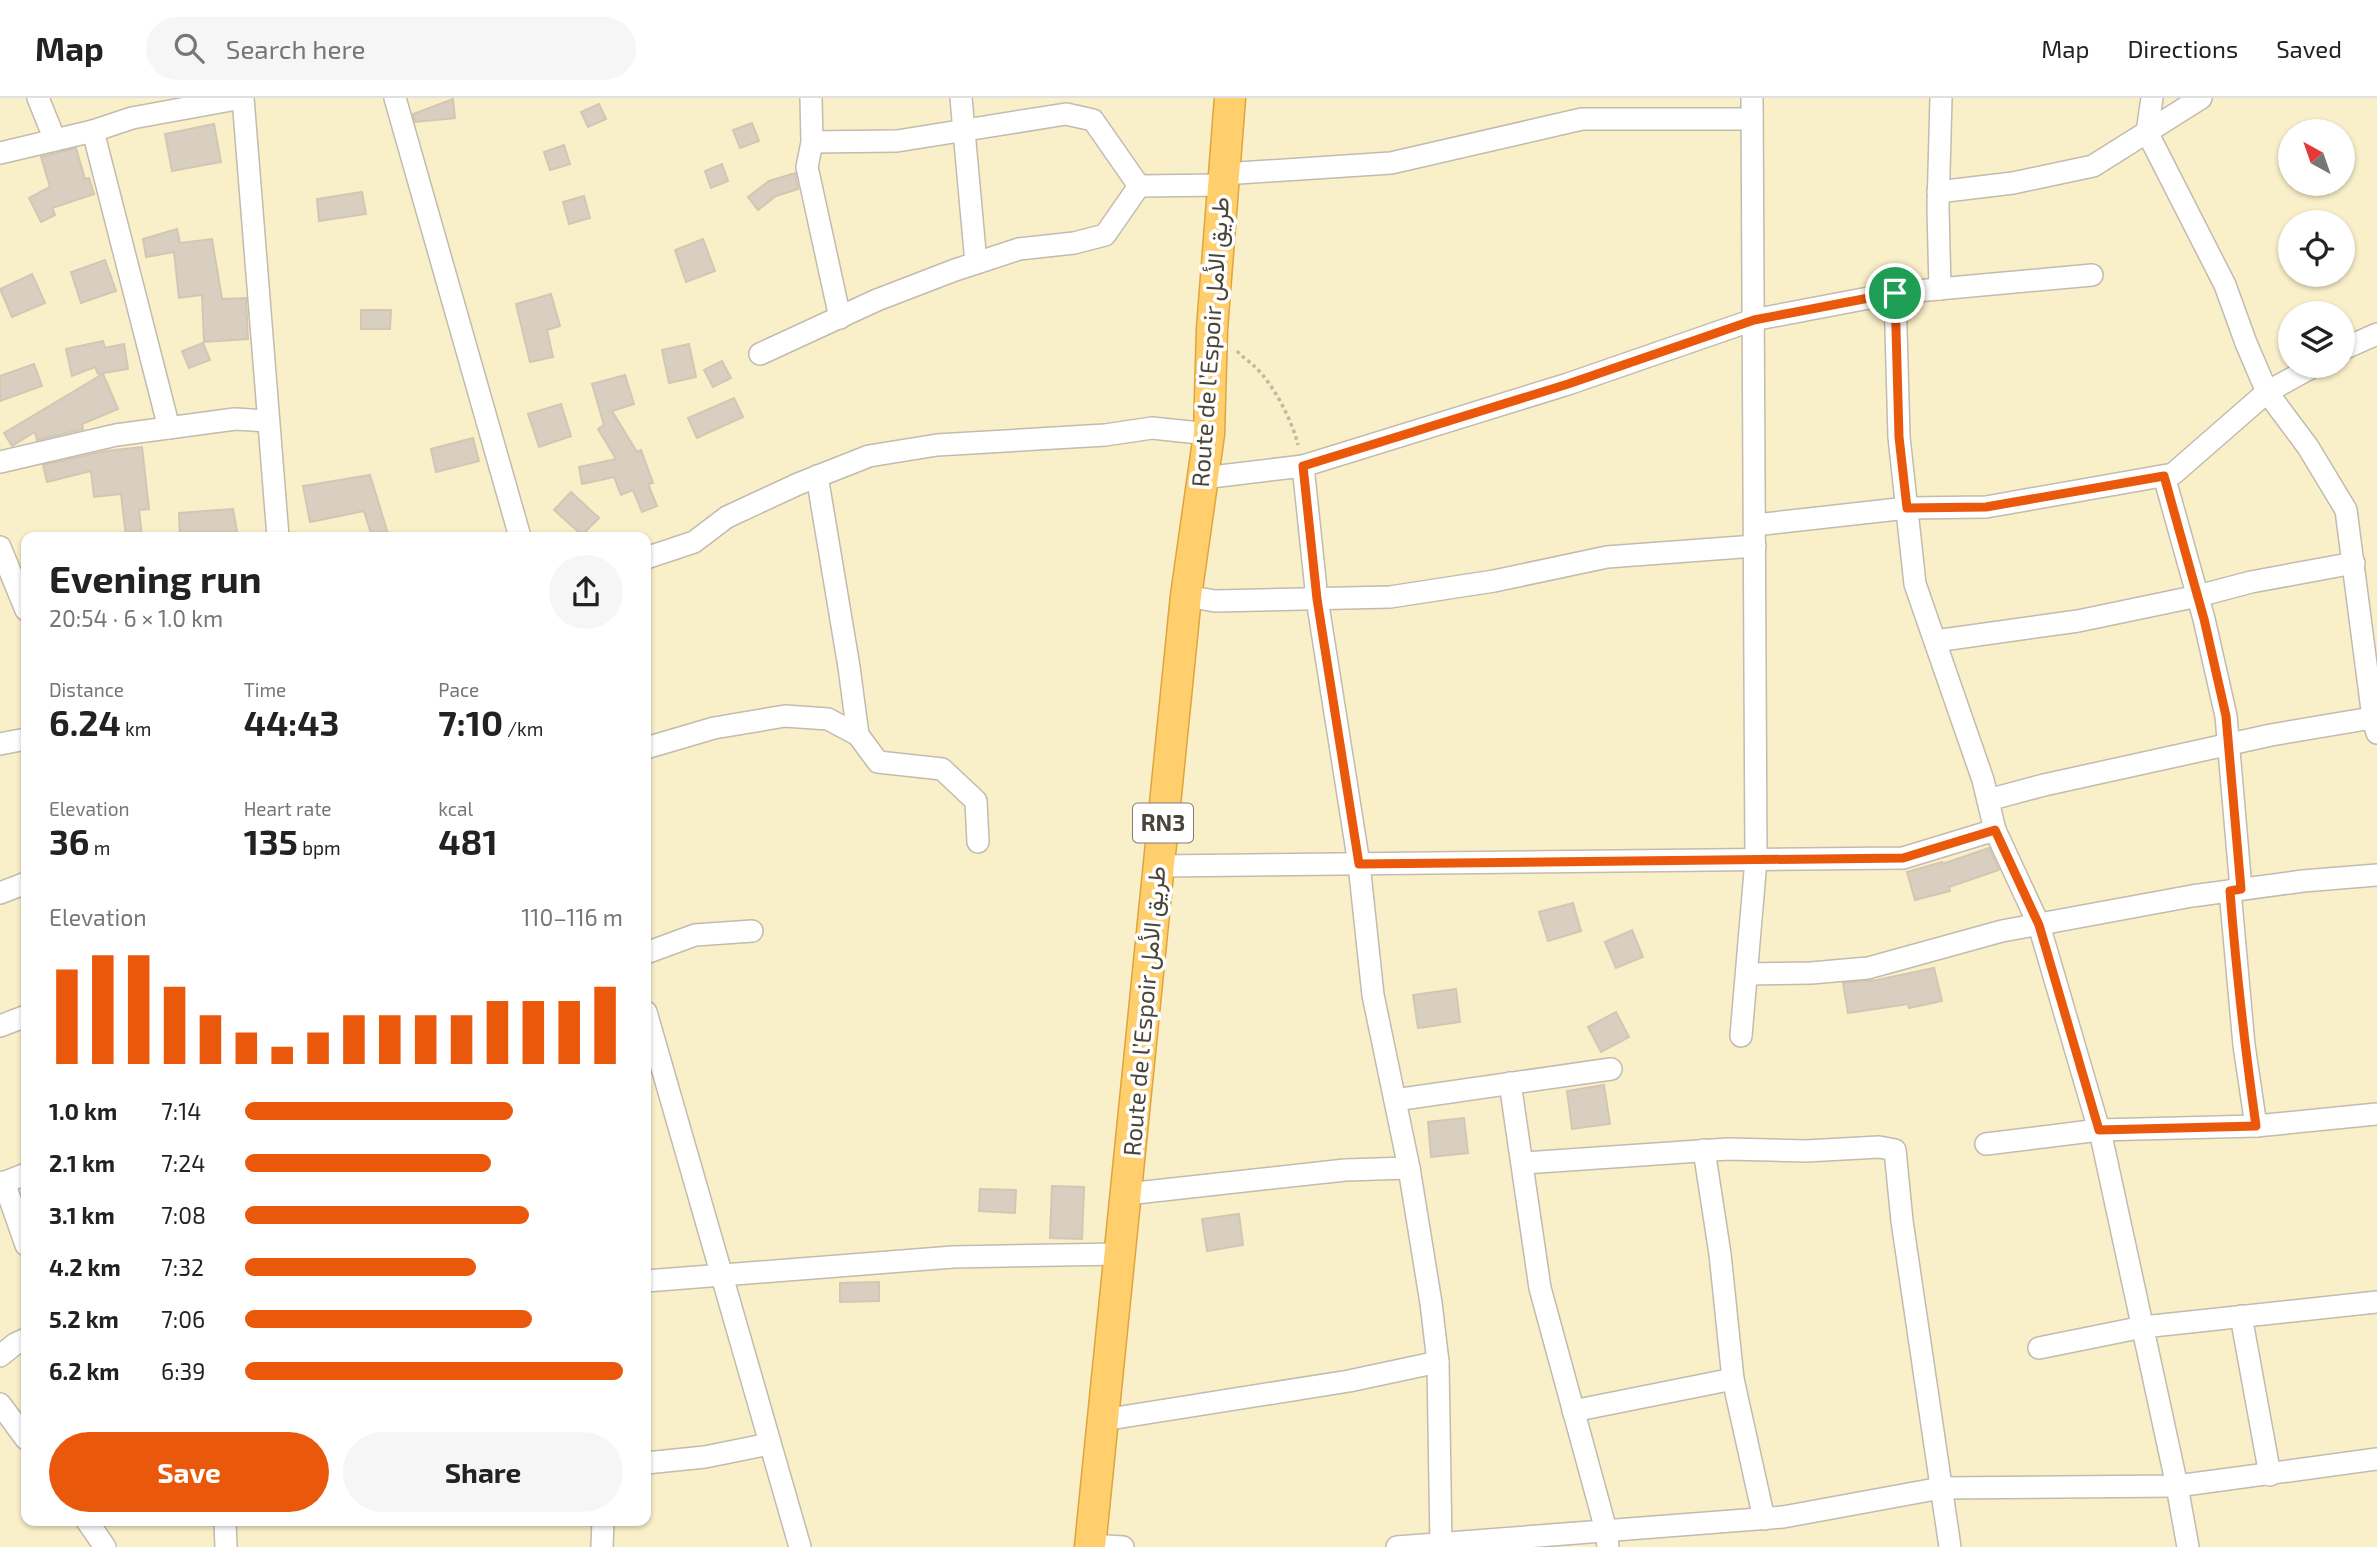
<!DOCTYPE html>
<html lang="en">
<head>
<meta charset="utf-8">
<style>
	body { margin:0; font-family:"Exo 2",Vazirmatn,sans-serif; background:#f6f6f6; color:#222; height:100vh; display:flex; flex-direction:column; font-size:26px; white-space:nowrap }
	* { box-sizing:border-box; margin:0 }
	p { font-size:23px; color:#767676 }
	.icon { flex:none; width:38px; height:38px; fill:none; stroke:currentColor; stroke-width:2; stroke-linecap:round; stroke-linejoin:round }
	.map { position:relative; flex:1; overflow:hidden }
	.drawer { position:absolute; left:21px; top:434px; width:630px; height:994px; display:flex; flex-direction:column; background:#fff; border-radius:14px; box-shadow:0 2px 5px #0004 }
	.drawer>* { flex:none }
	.needle { width:46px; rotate:320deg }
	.controls { position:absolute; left:2278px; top:21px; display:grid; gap:14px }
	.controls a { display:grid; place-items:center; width:77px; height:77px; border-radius:50%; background:#fff; box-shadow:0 2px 5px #0004; font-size:35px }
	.pin { position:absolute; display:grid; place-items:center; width:60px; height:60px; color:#fff; margin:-30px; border:4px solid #fff; border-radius:50%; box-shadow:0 2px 7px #0007 }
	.round { display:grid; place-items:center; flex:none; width:74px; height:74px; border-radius:37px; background:#f6f6f6 }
	.overview { display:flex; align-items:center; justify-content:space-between; height:119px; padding:0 28px }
	h1 { font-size:38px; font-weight:700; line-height:52px }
	.metrics { display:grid; grid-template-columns:repeat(3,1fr); gap:10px; height:119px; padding:7px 28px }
	.metrics div { display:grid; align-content:center }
	.metrics b { font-size:35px; font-weight:700 }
	.metrics small { font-size:19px; font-weight:400 }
	.metrics p { font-size:19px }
	.chart { height:196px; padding:14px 28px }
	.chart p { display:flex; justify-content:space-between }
	.chart svg { width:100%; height:126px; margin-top:7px; stroke:#ea580c; stroke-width:6 }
	.action { display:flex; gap:14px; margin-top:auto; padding:14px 28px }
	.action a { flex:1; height:80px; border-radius:42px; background:#ea580c; color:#fff; font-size:28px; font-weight:700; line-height:80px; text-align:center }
	.action a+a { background:#f6f6f6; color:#222 }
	ul { padding:0 28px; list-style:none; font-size:23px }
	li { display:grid; grid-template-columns:112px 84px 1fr; align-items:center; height:52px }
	li i { height:18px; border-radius:9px; background:#ea580c }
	header { display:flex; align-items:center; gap:42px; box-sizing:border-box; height:98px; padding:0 35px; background:#fff; border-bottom:2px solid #e0e0e0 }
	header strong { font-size:33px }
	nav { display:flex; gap:38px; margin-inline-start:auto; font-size:24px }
	.search { width:490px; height:63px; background:#f6f6f6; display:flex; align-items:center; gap:18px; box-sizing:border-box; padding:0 24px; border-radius:38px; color:#767676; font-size:26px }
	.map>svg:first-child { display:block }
</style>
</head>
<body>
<header>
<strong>Map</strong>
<div class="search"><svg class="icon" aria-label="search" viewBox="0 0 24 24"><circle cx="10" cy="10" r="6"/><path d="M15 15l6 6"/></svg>Search here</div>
<nav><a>Map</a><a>Directions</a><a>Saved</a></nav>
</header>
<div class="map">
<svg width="2377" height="1449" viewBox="0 0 2377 1449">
	<rect width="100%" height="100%" fill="#f6f3ec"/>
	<!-- sand -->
	<path fill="#f9efc9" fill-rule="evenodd" d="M0 0H2377V1449H0ZM2291 33H2343V86H2291ZM2291 124H2343V177H2291ZM2291 215H2343V268H2291ZM26 439H646V1423H26Z"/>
	<!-- building -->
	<g fill="#d8cfc1" stroke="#d3c7b4" stroke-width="2">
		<polygon points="453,1 455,20 415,24 413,16"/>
		<polygon points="599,6 606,21 588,29 581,14"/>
		<polygon points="752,25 759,43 740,50 733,32"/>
		<polygon points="214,26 221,64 172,73 165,36"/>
		<polygon points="564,47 570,66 550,72 544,54"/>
		<polygon points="76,50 85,81 89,80 94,96 52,110 55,117 41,124 29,100 50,89 41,59"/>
		<polygon points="722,66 728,83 711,90 705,73"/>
		<polygon points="795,75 798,91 776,98 758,112 748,99 769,83"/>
		<polygon points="362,94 366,116 319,123 317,101"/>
		<polygon points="584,98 590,120 569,126 563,104"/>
		<polygon points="177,131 180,145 212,141 222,201 246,200 248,241 204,244 202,197 179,200 174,154 146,159 143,141"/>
		<polygon points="703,141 715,173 686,184 675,152"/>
		<polygon points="105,162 116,193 81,205 71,174"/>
		<polygon points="32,176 45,205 12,219 0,191"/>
		<polygon points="551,196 560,228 547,232 553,259 530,264 516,206"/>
		<polygon points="361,212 391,212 390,231 361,231"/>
		<polygon points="103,243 105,250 124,246 128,271 98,276 95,269 72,278 66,251"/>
		<polygon points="203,245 210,262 189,270 182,253"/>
		<polygon points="689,246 696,279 669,285 662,252"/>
		<polygon points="722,263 731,280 713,289 704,272"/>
		<polygon points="34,266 42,288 0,303 0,278"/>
		<polygon points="103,276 118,311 82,326 83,331 37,342 35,334 12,348 4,335"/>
		<polygon points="625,277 634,306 612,313 637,354 641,352 653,385 648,386 657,408 642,414 633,392 621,397 614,379 582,386 579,369 616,361 598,331 604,327 592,286"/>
		<polygon points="734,300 743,319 697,340 688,320"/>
		<polygon points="561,306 571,338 539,349 528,316"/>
		<polygon points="473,340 479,363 436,374 431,351"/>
		<polygon points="142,349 149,411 139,412 142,439 126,439 121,396 94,399 91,373 47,384 43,367 106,353"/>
		<polygon points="370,377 389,439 372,439 364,413 310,424 303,388"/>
		<polygon points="571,394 599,420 582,437 554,412"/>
		<polygon points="233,411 238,439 180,439 179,415"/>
		<polygon points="1989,750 1999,772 1949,789 1950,793 1915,802 1907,774 1942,764 1942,766"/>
		<polygon points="1573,805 1581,833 1548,843 1539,814"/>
		<polygon points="1632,832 1643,859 1616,870 1605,844"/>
		<polygon points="1934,870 1942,903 1909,910 1908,906 1848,915 1843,885 1877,882"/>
		<polygon points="1456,891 1460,924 1418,930 1413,897"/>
		<polygon points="1616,914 1629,939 1601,954 1588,929"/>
		<polygon points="1604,987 1610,1026 1572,1031 1567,993"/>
		<polygon points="1464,1020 1468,1055 1431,1059 1428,1024"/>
		<polygon points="1052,1088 1084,1089 1082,1141 1050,1140"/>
		<polygon points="980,1091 1016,1092 1015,1115 979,1113"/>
		<polygon points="1239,1116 1243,1147 1207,1153 1202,1121"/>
		<polygon points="879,1184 879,1203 840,1204 840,1185"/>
	</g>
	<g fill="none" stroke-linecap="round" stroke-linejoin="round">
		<!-- minor casing -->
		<g stroke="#c2bbae" stroke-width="24">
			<g id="minor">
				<polyline points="38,0 55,42"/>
				<polyline points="243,0 278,439"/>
				<polyline points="395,0 520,439"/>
				<polyline points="811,0 812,44 807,69 840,220"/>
				<polyline points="961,0 976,165"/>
				<polyline points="2152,0 2147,34 2225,187 2246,245 2267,294 2308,349 2346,412 2373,620 2377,635"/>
				<polyline points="93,33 169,330"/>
				<polyline points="812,44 897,43 1066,16 1093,22 1139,88"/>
				<polyline points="0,55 93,33 132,20 242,0"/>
				<polyline points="1224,76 1391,65 1582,21 1752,21"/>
				<polyline points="1139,88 1223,87"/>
				<polyline points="1938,94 2013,85 2093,68 2201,0"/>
				<polyline points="1940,191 1938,110 1941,0"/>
				<polyline points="1895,195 1899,339 1915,486 1983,682 1995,732 2039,827 2102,1042 2177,1388 2188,1449"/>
				<polyline points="2343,251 2377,236"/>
				<polyline points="760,256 877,202 955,172 1019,151 1074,145 1105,137 1139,88"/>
				<polyline points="0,364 116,337 235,321 268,323"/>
				<polyline points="1303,368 1317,501 1359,766 1373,897 1409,1070 1431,1205 1438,1264 1441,1449"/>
				<polyline points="817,378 849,569 858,637"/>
				<polyline points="2164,378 2204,521 2226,618 2241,791"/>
				<polyline points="1203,380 1303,368 1568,286 1753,222 1895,195 2092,177"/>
				<polyline points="1755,427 1907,410 1986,409 2173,376 2267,294 2314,268"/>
				<polyline points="0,449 26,512"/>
				<polyline points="646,460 694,444 727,419 798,386 869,358 937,347 1105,337 1152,330 1209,336"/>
				<polyline points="1186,498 1215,503 1390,499 1494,483 1607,459 1755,448"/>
				<polyline points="1935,543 2078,523 2198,498 2251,484 2354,465"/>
				<polyline points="0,646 26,641"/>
				<polyline points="646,650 714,630 785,618 828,621 858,637 878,664 942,671 976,703 978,744"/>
				<polyline points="1988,702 2044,687 2271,637 2377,619"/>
				<polyline points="1158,768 1903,760 1995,732"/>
				<polyline points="2230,793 2244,947 2256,1028"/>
				<polyline points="0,795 26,785"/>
				<polyline points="646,855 695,837 752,833"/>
				<polyline points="1747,876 1811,875 1868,870 2002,833 2192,798 2303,783 2377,777"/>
				<polyline points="646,914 800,1449"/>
				<polyline points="0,928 26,918"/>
				<polyline points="1741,938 1756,762 1752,0"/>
				<polyline points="1510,985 1540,1190 1606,1432 1608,1449"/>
				<polyline points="1395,1002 1611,971"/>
				<polyline points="1986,1046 2099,1032 2256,1028 2377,1016"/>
				<polyline points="1704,1052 1720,1156 1733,1281 1764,1421"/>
				<polyline points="1524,1065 1728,1051 1806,1053 1879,1049 1895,1052 1902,1123 1950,1449"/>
				<polyline points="4,1084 26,1147"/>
				<polyline points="0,1086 26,1076"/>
				<polyline points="1127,1096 1345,1072 1409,1070"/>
				<polyline points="646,1183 953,1159 1120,1156"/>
				<polyline points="2241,1218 2270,1377"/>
				<polyline points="2039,1250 2143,1229 2377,1204"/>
				<polyline points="0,1258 15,1246 26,1241"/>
				<polyline points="0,1306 26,1341"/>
				<polyline points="1573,1313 1733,1281"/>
				<polyline points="1103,1322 1349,1283 1438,1264"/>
				<polyline points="646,1365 705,1359 769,1346"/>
				<polyline points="87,1423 105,1449"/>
				<polyline points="225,1423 226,1449"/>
				<polyline points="1090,1447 1123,1449"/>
				<polyline points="602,1449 603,1423"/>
				<polyline points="1397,1449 1783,1419 1941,1390 2177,1388 2377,1361"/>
			</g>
		</g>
		<!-- highway casing -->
		<g stroke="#e0a43c" stroke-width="33">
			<polyline id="highway" points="1090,1449 1186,498 1209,336 1212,231 1230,0"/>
		</g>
		<!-- path -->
		<path stroke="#c4b79f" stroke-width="3.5" stroke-dasharray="3.5 3.5" stroke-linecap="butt" d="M1237 253C1242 259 1249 263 1254 268 1273 285 1292 322 1298 347"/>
		<!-- minor -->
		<use href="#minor" stroke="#fff" stroke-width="21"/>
		<!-- highway -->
		<use href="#highway" stroke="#ffcf6e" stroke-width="30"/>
	</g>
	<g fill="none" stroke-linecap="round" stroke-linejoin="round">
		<!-- route casing -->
		<g stroke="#fff" stroke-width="14">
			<path id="route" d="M1895 195 1899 339 1907 410 1986 409 2164 378 2204 521 2226 618 2241 791 2230 793C2236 872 2245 950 2256 1028L2099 1032 2039 827 1995 732 1903 760 1359 766 1317 501 1303 368 1568 286 1754 222Z"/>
		</g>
		<!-- route -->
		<use href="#route" stroke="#ea580c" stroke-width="9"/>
	</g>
	<g text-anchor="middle" stroke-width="7" stroke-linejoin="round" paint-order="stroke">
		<!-- shield labels -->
		<rect fill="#fff" stroke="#817c74" stroke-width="2" x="1133" y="705.5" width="60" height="39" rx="5"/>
		<g font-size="23" font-weight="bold" fill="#4b4439">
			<text x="1163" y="733">RN3</text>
		</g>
		<!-- street labels -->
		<g font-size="24" fill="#4b4439" stroke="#fff">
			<text transform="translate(1211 244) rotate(-86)" y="8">Route de l’Espoir طريق الأمل</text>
			<text transform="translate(1145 913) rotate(-85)" y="8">Route de l’Espoir طريق الأمل</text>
		</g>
	</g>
</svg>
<div class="controls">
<a><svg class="needle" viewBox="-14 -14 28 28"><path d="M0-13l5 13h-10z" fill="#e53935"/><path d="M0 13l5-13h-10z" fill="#767676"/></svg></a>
<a><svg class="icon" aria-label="locate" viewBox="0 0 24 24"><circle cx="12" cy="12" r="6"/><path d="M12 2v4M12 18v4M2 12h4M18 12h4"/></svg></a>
<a><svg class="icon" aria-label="layers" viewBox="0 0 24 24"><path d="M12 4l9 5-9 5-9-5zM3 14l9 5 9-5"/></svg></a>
</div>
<div class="pin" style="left:1895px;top:195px;background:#1e9e55"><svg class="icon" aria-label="arrive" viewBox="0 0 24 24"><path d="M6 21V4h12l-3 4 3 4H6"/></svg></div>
<section class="drawer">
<div class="overview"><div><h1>Evening run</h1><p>20:54 · 6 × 1.0 km</p></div><a class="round"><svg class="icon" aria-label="share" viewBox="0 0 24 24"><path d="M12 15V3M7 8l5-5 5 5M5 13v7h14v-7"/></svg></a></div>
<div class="metrics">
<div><p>Distance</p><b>6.24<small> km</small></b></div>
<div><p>Time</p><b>44:43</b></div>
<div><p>Pace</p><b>7:10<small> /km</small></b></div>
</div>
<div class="metrics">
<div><p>Elevation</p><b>36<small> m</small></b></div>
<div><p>Heart rate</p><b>135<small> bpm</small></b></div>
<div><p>kcal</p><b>481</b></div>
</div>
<div class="chart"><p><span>Elevation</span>110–116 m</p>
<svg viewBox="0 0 160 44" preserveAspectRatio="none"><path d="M5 44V11M15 44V6M25 44V6M35 44V17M45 44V27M55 44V33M65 44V38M75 44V33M85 44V27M95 44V27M105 44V27M115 44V27M125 44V22M135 44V22M145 44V22M155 44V17"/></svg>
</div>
<ul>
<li><b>1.0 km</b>7:14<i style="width:71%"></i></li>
<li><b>2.1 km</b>7:24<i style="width:65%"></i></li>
<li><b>3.1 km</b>7:08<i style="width:75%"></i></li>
<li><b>4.2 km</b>7:32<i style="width:61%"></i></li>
<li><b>5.2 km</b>7:06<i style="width:76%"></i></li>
<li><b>6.2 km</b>6:39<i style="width:100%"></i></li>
</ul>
<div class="action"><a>Save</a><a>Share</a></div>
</section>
</div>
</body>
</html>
